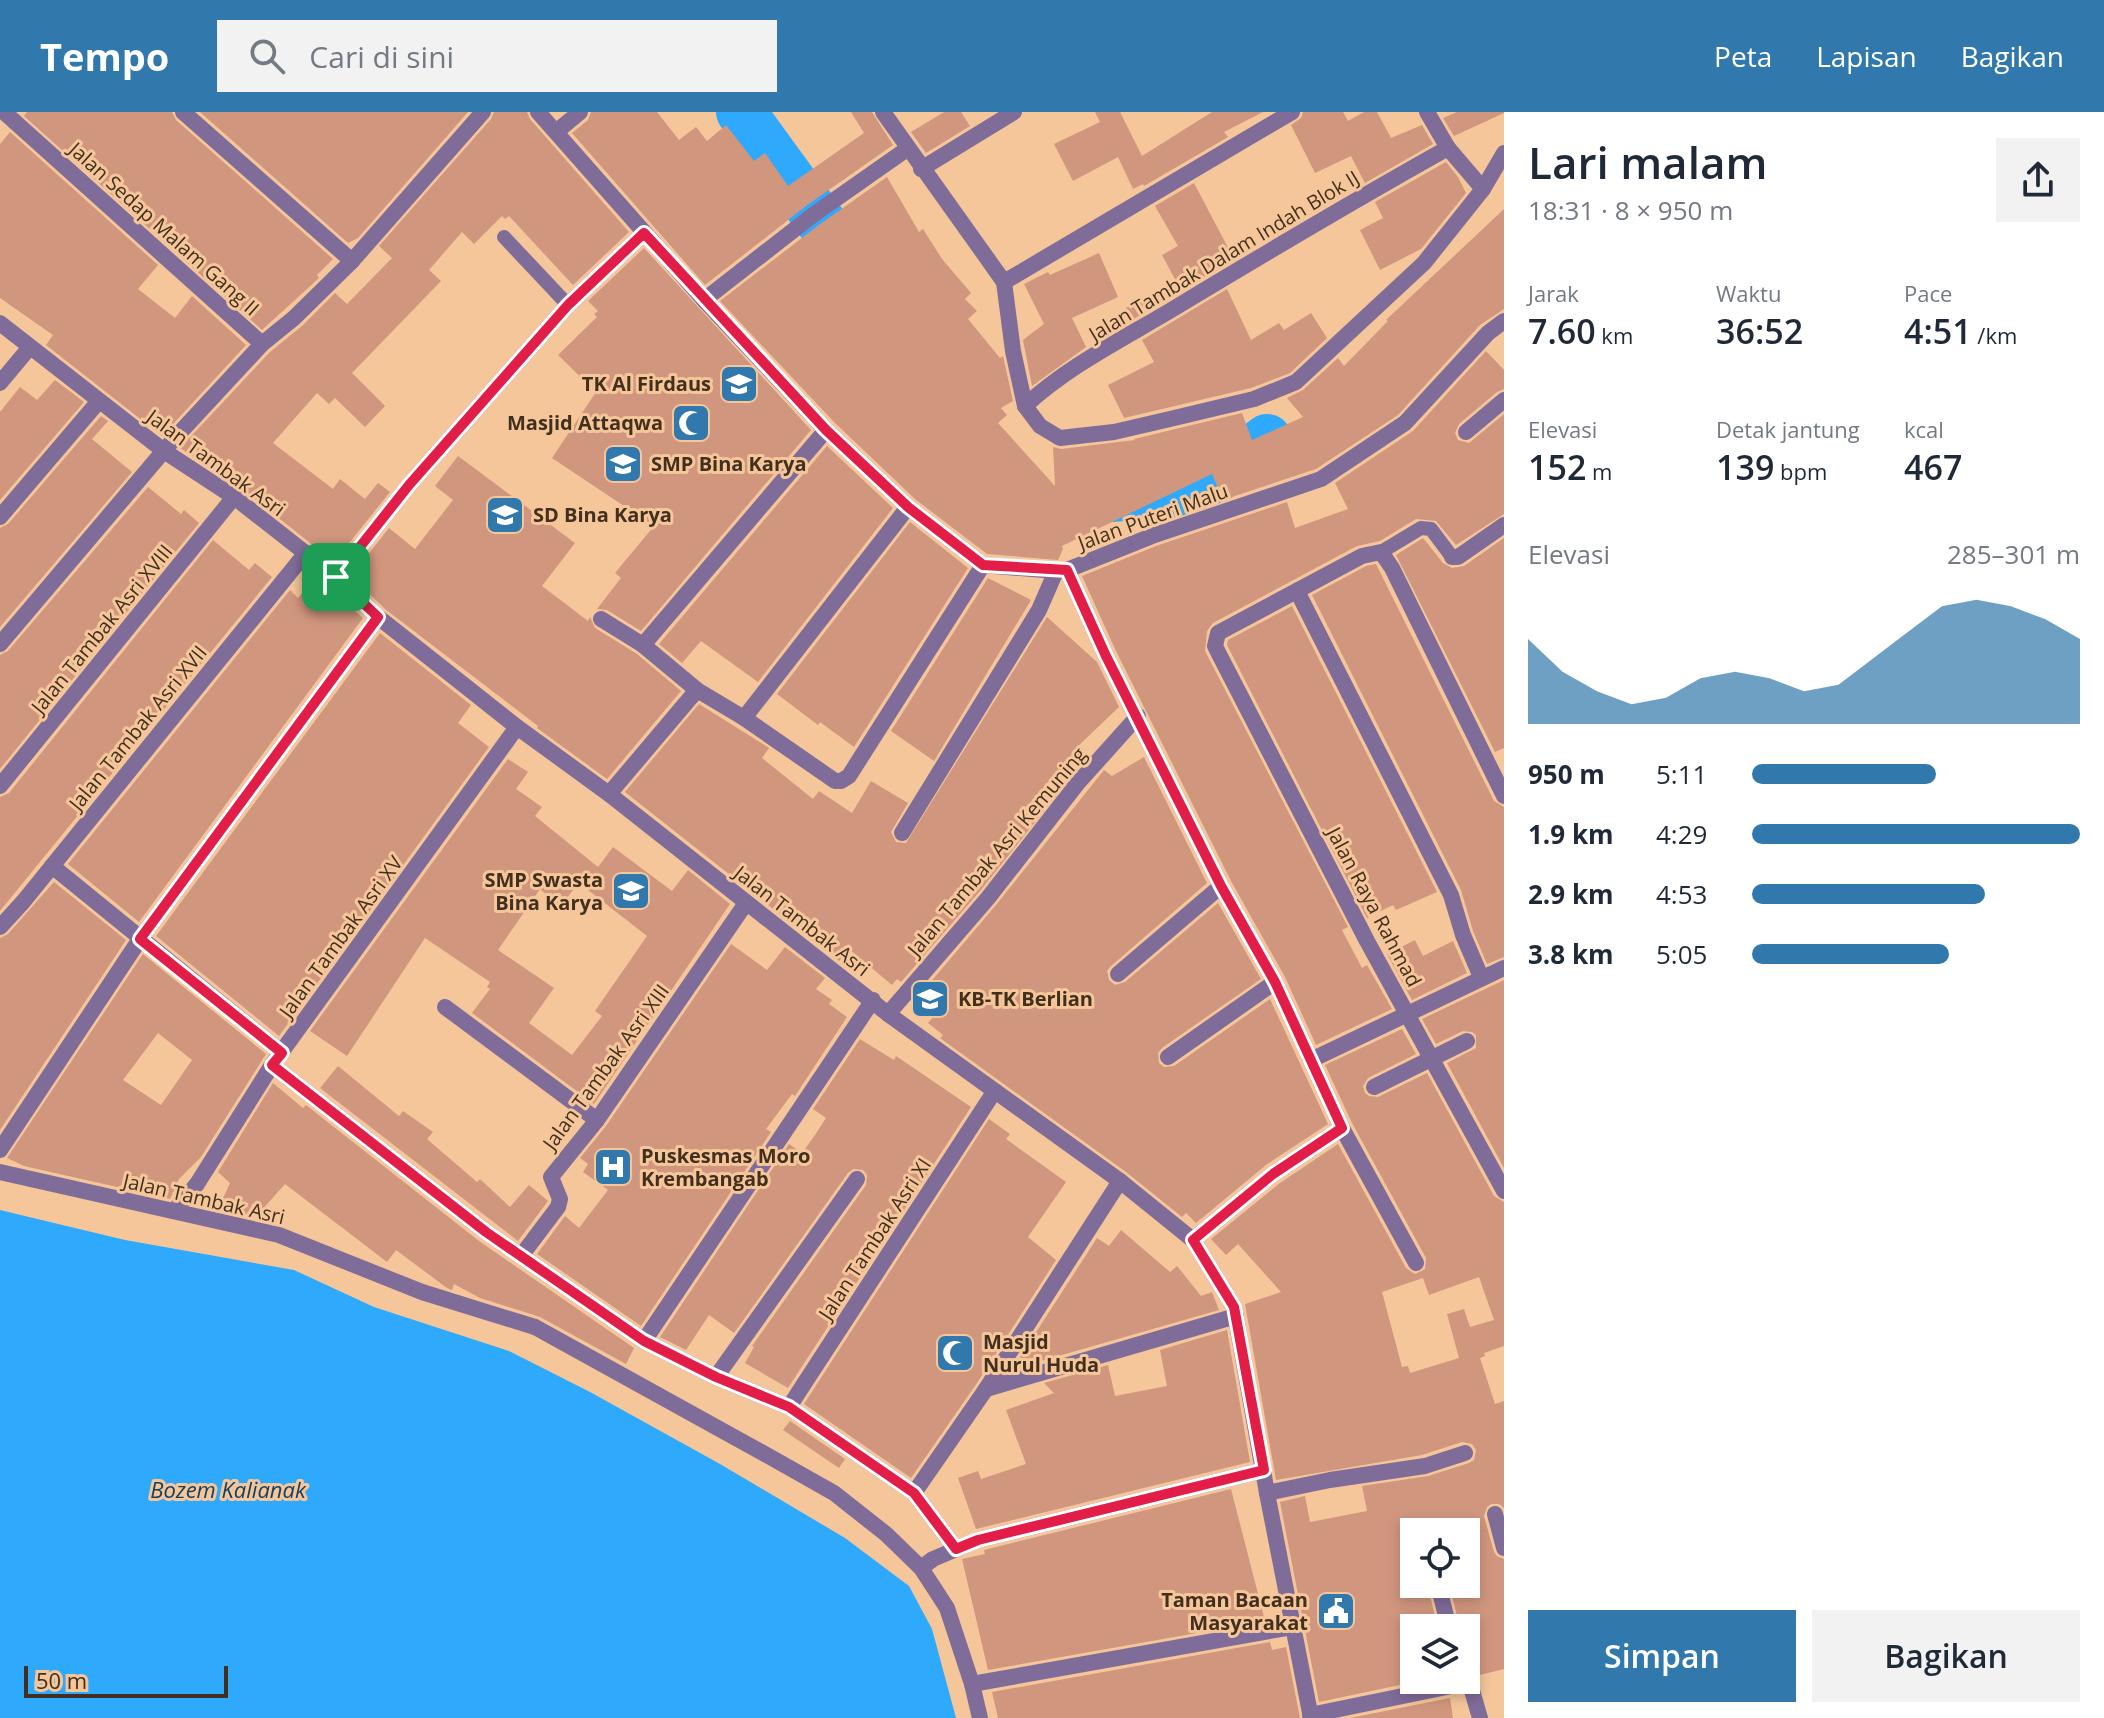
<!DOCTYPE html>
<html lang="id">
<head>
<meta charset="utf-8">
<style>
	body { margin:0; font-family:"Open Sans",sans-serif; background:#f2f2f3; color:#1f2937; height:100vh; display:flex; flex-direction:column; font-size:30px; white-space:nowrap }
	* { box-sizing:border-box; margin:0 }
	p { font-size:26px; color:#747a83 }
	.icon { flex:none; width:44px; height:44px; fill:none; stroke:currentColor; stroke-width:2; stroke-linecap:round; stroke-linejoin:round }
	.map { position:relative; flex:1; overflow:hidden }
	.panel { display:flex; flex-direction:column; background:#fff; width:600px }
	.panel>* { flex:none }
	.buttons { position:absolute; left:1400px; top:1406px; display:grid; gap:16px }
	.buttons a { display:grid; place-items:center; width:80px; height:80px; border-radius:0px; background:#fff; box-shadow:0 4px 12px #0003; font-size:40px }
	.scale { position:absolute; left:24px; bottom:20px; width:204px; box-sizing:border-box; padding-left:8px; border:4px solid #422f1e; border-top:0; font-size:22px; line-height:28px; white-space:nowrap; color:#422f1e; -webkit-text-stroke:6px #f5c69a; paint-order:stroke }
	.pin { position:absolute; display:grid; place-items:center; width:68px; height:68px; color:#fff; margin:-34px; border-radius:16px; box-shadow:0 4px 12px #0006 }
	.round { display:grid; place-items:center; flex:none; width:84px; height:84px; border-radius:0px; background:#f2f2f3 }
	.head { display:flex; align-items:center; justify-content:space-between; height:136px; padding:0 24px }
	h1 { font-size:44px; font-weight:600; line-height:60px }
	.metrics { display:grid; grid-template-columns:repeat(3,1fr); gap:12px; height:136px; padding:8px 24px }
	.metrics div { display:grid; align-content:center }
	.metrics b { font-size:34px; font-weight:600 }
	.metrics small { font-size:22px; font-weight:400 }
	.metrics p { font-size:22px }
	.chart { height:224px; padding:16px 24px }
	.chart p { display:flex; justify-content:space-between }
	.chart svg { width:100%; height:144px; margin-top:8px; fill:#3178ac; opacity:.7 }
	.primary-button { display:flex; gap:16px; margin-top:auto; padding:16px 24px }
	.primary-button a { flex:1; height:92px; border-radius:0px; background:#3178ac; color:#fff; font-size:32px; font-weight:600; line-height:92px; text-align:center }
	.primary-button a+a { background:#f2f2f3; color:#1f2937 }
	ul { padding:0 24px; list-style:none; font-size:26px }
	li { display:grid; grid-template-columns:128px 96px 1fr; align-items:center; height:60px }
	li i { height:20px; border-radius:10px; background:#3178ac }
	header { display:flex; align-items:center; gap:48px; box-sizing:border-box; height:112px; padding:0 40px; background:#3178ac; color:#fff }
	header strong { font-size:38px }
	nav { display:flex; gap:44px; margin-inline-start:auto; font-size:28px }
	.search { width:560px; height:72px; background:#f2f2f3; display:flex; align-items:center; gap:20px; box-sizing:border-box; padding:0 28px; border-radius:0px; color:#747a83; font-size:30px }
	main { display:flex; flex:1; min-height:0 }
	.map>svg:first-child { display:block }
</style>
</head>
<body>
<header>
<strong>Tempo</strong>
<div class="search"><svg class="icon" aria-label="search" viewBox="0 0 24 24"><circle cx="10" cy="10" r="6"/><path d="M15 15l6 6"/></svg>Cari di sini</div>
<nav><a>Peta</a><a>Lapisan</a><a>Bagikan</a></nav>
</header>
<main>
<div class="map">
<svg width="1504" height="1606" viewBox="0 0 1504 1606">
	<rect width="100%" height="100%" fill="#f5c69a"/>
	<!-- water -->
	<polygon fill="#2ea9fc" points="0,1098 125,1128 294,1158 374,1195 509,1239 590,1280 720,1352 845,1426 909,1474 932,1517 956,1606 0,1606"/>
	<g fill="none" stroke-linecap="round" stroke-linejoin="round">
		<!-- river -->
		<g stroke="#2ea9fc" stroke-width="50">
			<polyline points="741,0 837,132 853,172"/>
			<polyline points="1111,385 1174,380 1216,366 1267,327"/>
		</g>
	</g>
	<!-- building -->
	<g fill="#d1967e" fill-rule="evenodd">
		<polygon points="27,0 172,0 176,8 333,147 317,163 319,166 262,218 24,4"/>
		<polygon points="200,0 468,0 358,126 348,131"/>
		<polygon points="494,0 527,0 530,7 629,120 573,173 509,104 505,107 502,104 474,132 462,120 429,158 441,169 352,261 385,294 365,315 335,286 329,292 317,281 273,331 333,377 340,367 365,387 378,371 390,380 334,450 241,376 180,336 270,240 302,214 335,181 347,192 392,146 379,134 491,7"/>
		<polygon points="591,0 657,0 679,28 696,15 707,29 726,13 754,49 765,41 788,74 864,21 851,0 872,0 893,33 806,94 705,173 572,21 588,8"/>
		<polygon points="944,0 961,0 970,14 926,41 911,20"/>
		<polygon points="1095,0 1120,0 1142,44 1212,0 1263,0 1224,20 1228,25 1144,74 1143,72 1133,77 1118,45 1073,69 1054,32 1100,10"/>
		<polygon points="1303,0 1343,0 1348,9 1364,0 1377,0 1391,26 1422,13 1433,32 1365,71 1351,44 1315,61 1291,13 1301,6"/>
		<polygon points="1457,0 1504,0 1504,1 1454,24 1443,6"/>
		<polygon points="10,20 158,153 138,177 175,206 192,184 246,233 162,324 46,233 53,223 0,186 0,32"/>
		<polygon points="1446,50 1458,65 1466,81 1421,137 1380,158 1360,118 1383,106 1375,90"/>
		<polygon points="887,65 919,120 923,117 942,147 971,181 965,187 977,199 968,207 1000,246 1003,244 1013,289 1001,296 1007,303 998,311 1055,374 1053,335 1061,337 1135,328 1134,327 1242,301 1252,328 1303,305 1287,286 1303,278 1338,246 1344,254 1388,209 1386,208 1504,97 1504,197 1480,213 1398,303 1316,357 1223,388 1212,362 1062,434 1063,437 1058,448 987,442 915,387 834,310 720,189 820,112"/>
		<polygon points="1194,71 1234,147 1132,208 1126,196 1176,169 1162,143 1178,134 1155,94"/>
		<polygon points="644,136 811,318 641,519 607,498 597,497 621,466 615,461 654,414 552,346 596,280 558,243 597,205 594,202 598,199 588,189"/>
		<polygon points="1099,141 1118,185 1072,206 1086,235 1032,274 1023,228 1044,212 1024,172 1048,160 1050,163"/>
		<polygon points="1227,177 1251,228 1279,211 1284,218 1311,201 1327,226 1290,261 1251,276 1124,306 1108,273 1154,250 1142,228"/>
		<polygon points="1486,239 1504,258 1504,277 1497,280 1459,312 1455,321 1458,328 1469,331 1504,302 1504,402 1456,433 1436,409 1416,407 1380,429 1357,434 1213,511 1207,519 1205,539 1348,815 1342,818 1362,856 1367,853 1392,897 1316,933 1285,865 1231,769 1115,537 1082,464 1156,434 1287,390 1295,416 1348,397 1335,371 1413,319"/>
		<polygon points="55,268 84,290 0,388 0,300 20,275 37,288"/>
		<polygon points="101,304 108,309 92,327 132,360 0,515 0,416 8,412"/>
		<polygon points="827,334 893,396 758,570 701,529 682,551 659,532"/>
		<polygon points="458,344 575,431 542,474 588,509 590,505 595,516 637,542 681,579 607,667 537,616 538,614 385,497 351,464 389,416 415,437 453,388 435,374"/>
		<polygon points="148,375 181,402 184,398 199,411 0,657 0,543 8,539"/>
		<polygon points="910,410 968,456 854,635 820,610 818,613 777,582"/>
		<polygon points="1423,426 1443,451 1452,456 1464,454 1504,426 1504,636 1495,640 1396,443"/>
		<polygon points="213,428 249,458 255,451 272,465 0,799 0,685 9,681"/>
		<polygon points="1376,452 1494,689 1504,695 1504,845 1487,852 1473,819 1461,778 1312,483 1366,454"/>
		<polygon points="317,464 363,506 139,810 68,752 290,478 298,486"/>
		<polygon points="988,466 1031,488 934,649 891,619"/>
		<polygon points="1292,494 1437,780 1396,798 1393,793 1367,806 1227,533 1228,528"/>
		<polygon points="1047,505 1097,550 1119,595 1076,636 1087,645 980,779 901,870 897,867 892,873 849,837 839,849 625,680 699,592 769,636 762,646 813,687 819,679 852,701 871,669 908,691 891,720 896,730 906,731"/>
		<polygon points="380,521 471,593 458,611 489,635 279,924 156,824"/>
		<polygon points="1144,645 1207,771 1111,854 1107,859 1109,868 1115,873 1125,870 1218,791 1261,867 1162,936 1158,941 1159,951 1164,955 1174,954 1270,887 1328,1012 1266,1053 1196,1111 1186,1101 1182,1105 1126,1060 940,926 943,923 928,911 935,903 917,886 996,793 1104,658 1112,664"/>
		<path d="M508 647 528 660 516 677 542 695 535 704 598 755 613 735 672 779 688 758 730 792 594 992 472 901 490 877 487 875 490 870 425 826 347 944 310 919ZM579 771 647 824 595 899 602 904 572 943 529 911 554 876 498 838 540 777 560 794Z"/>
		<polygon points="54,770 126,828 0,1018 0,826 8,822"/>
		<polygon points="1415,828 1423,844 1453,829 1467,861 1412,888 1387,842"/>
		<polygon points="731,832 767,858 785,835 825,866 816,877 832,888 829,892 847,905 795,984 792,982 766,1017 771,1020 641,1214 537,1142 565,1104 579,1116 608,1078 583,1060 588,1052 580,1046 606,1014"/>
		<path d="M143 842 266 942 201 1045 179 1067 170 1087 24 1054 7 1046ZM158 921 192 948 161 993 123 968Z"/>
		<polygon points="1504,868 1504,1056 1447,951 1476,936 1476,923 1472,920 1463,919 1436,932 1422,907"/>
		<path d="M1402 917 1416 942 1368 966 1363 974 1365 981 1369 984 1378 985 1427 961 1494 1084 1504 1090V1234L1484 1241 1485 1244 1480 1246 1495 1292 1504 1289V1396L1499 1392H1491L1487 1395 1484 1404 1494 1440 1497 1444 1504 1447V1557L1480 1563 1474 1551 1466 1547V1516H1460L1449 1472H1466V1420H1414V1472H1427L1438 1516H1414V1570L1319 1590 1280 1390 1305 1384 1310 1410 1367 1399 1362 1374 1428 1364 1469 1351 1474 1348 1476 1338 1472 1332 1462 1330 1422 1343 1276 1368 1245 1192 1281 1180 1238 1132 1226 1143 1211 1127 1280 1071 1338 1032 1406 1156 1415 1162 1425 1157 1426 1146 1352 1011 1325 953ZM1479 1165 1494 1208 1470 1215 1464 1197 1447 1202 1459 1246 1410 1261 1408 1254 1402 1255 1382 1180 1423 1166 1429 1183Z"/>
		<polygon points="860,927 894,948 896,944 971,995 788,1276 745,1251 754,1235 752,1234 866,1073 867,1063 863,1058 853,1057 848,1061 734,1221 709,1203 686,1238 660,1225 789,1032 802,1041 815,1023 826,1006 813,997"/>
		<polygon points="338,954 399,1004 403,999 433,1020 427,1027 477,1070 480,1067 510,1095 529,1073 548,1089 518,1129 320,976"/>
		<polygon points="273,971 303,996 306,993 479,1129 634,1236 626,1252 540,1205 480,1186 454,1172 452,1178 447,1176 396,1138 387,1150 285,1072 261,1099 253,1091 246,1104 218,1097 230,1071 218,1060"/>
		<polygon points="989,1007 1010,1022 1006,1027 1066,1070 1028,1125 1056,1148 977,1271 911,1366 804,1292"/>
		<polygon points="1121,1118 1170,1160 1177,1154 1201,1184 1212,1180 1219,1198 1027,1253 1020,1245 1097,1126 1109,1134"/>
		<polygon points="1227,1218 1250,1350 976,1417 958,1366 978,1359 981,1367 1026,1352 1006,1298 1054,1281 1044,1271 1108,1253 1115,1284 1167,1274 1160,1238"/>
		<polygon points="790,1309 845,1347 839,1356 783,1318"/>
		<polygon points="1231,1377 1265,1509 988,1558 962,1447 985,1442 984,1438"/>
		<polygon points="1270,1530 1272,1538 1286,1535 1300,1606 998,1606 992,1580"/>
		<polygon points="1450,1586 1453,1606 1350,1606"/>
	</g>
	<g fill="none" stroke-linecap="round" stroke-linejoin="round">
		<!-- service -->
		<g stroke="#806c99" stroke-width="14">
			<polyline points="504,125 568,193"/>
			<polyline points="1381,440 1421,416 1431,417 1452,445"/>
		</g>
		<!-- minor -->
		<g stroke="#806c99" stroke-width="16">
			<polyline points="4,0 262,232"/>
			<polyline points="183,0 352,149"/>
			<polyline points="538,0 704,188 826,318 908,395 983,453 1056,459"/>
			<polyline points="883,0 1004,170 1013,239 1025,294 1040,314 1060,326 1114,320 1170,307 1254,287 1296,270 1424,151 1483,77 1504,41"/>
			<polyline points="1427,0 1448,36 1483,77"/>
			<polyline points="556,20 580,0"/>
			<polyline points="921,57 1014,0"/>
			<polyline points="1004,170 1292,0"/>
			<polyline points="704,188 813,103 907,37"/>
			<polyline points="0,211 164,339 234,385 336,465 378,505 517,615 609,682 888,902 1120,1069 1193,1128 1234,1195 1267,1381 1311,1606"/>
			<polyline points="0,271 30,235"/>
			<path d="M1025 294C1068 254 1123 227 1173 197 1264 142 1355 88 1448 36"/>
			<polyline points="1466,320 1504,288"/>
			<polyline points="0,405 99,289"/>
			<polyline points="1452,445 1458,445 1504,413"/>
			<polyline points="1067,458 1105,542 1221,774 1275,870 1342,1016 1416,1151"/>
			<polyline points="336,465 409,373 568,193 644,121"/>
			<polyline points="1297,479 1451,783 1463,823 1481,865"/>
			<polyline points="601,507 643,533 697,578 744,606 835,669 841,669 849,664 983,453"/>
			<polyline points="0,532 173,328 262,232 294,206 352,149 483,0"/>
			<polyline points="643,533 826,318"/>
			<polyline points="744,606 908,395"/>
			<polyline points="0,674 234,385"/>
			<polyline points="609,682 697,578"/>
			<polyline points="1504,684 1392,456 1381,440 1362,444 1218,521 1215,534 1220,544 1367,829 1504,1079"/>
			<polyline points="902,721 1039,498 1056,459 1067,458 1152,424 1321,367 1405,311 1488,221 1504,209"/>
			<polyline points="52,754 282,941"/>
			<polyline points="0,815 23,790 305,442"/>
			<polyline points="1118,862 1221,774"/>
			<polyline points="445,895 597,1008"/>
			<polyline points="888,902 988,786 1077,672 1138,604"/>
			<polyline points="1168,945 1275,870"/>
			<polyline points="1311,948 1504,856"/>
			<polyline points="272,953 486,1120 644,1229 716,1265 789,1295 914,1381 956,1437"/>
			<polyline points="1374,975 1467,929"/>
			<polyline points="0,1038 140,827 378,505"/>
			<polyline points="0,1060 279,1123 422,1180 535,1215 763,1341 834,1381 886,1422 921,1456 947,1496 972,1572 980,1606"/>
			<polyline points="174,1099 197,1072 272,953 517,615"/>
			<polyline points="1193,1128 1273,1062 1342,1016"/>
			<polyline points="521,1144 558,1095 560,1087 551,1065 597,1008 746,791"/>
			<polyline points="644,1229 873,888"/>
			<polyline points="716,1265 857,1067"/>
			<polyline points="986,1277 1236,1204"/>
			<polyline points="789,1295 994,980"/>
			<polyline points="914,1381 986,1277 1120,1069"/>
			<polyline points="1267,1381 1330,1368 1425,1354 1465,1341"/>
			<polyline points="1495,1402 1504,1436"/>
			<polyline points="921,1456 933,1447 978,1428 1264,1358"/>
			<polyline points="1438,1472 1449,1516"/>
			<polyline points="1466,1558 1480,1606"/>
			<polyline points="972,1572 1292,1515"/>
			<polyline points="1310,1603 1471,1570"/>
		</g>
	</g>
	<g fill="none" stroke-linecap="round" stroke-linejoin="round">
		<!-- route casing -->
		<g stroke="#fff" stroke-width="16">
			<polygon id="route" points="644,121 826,318 908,395 983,453 1067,458 1105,542 1221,774 1275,870 1342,1016 1273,1062 1193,1128 1234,1195 1264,1358 978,1428 956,1437 914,1381 789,1295 716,1265 644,1229 486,1120 272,953 282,941 140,827 378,505 336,465 409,373 568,193"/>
		</g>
		<!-- route -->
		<use href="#route" stroke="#e11d48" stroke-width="10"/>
	</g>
	<!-- icons -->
	<defs>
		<g id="school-square" transform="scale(2)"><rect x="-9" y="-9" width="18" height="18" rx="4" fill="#3178ac" stroke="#f5c69a"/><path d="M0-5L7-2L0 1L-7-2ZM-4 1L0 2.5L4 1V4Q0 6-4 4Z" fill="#fff"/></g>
		<g id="mosque-square" transform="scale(2)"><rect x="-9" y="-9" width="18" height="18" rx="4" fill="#3178ac" stroke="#f5c69a"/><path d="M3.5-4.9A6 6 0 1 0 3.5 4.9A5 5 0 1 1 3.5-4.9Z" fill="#fff"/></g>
		<g id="hospital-square" transform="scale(2)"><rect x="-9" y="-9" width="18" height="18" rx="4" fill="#3178ac" stroke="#f5c69a"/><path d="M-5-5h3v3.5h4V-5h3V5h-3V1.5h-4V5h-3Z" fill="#fff"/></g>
		<g id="civic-square" transform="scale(2)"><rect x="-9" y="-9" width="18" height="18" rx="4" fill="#3178ac" stroke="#f5c69a"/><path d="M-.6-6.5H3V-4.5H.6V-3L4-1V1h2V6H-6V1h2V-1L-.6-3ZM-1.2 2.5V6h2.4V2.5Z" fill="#fff"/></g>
	</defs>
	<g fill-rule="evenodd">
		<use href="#school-square" x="739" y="272"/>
		<use href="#mosque-square" x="691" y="311"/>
		<use href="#school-square" x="623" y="352"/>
		<use href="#school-square" x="505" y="403"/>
		<use href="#school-square" x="631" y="779"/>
		<use href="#school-square" x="930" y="887"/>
		<use href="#hospital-square" x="613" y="1055"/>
		<use href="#mosque-square" x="955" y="1241"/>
		<use href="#civic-square" x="1336" y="1499"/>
	</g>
	<g text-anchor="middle" stroke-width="6" stroke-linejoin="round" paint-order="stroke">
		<!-- street labels -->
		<g font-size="20" fill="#422f1e" stroke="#f5c69a">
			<text transform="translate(164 117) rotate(42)" y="7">Jalan Sedap Malam Gang II</text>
			<text transform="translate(1224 144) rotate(-31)" y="7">Jalan Tambak Dalam Indah Blok IJ</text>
			<text transform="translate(216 351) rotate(36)" y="7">Jalan Tambak Asri</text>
			<text transform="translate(1153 405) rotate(-20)" y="7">Jalan Puteri Malu</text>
			<text transform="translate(102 517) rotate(-51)" y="7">Jalan Tambak Asri XVIII</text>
			<text transform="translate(138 616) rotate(-51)" y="7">Jalan Tambak Asri XVII</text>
			<text transform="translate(997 740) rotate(-50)" y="7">Jalan Tambak Asri Kemuning</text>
			<text transform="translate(1374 795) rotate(62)" y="7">Jalan Raya Rahmad</text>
			<text transform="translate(802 809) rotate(38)" y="7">Jalan Tambak Asri</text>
			<text transform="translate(341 825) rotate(-54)" y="7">Jalan Tambak Asri XV</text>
			<text transform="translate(606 955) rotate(-54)" y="7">Jalan Tambak Asri XIII</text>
			<text transform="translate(204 1087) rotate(13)" y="7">Jalan Tambak Asri</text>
			<text transform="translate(875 1127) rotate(-57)" y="7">Jalan Tambak Asri XI</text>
		</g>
		<!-- poi labels -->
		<g font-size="20" font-weight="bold" fill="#422f1e" stroke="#f5c69a" text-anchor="start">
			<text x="711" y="279" text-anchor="end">TK Al Firdaus</text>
			<text x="663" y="318" text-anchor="end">Masjid Attaqwa</text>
			<text x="651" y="359">SMP Bina Karya</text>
			<text x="533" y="410">SD Bina Karya</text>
			<text x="603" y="775" text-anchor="end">SMP Swasta<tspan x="603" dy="23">Bina Karya</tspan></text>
			<text x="958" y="894">KB-TK Berlian</text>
			<text x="641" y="1051">Puskesmas Moro<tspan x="641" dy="23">Krembangab</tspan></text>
			<text x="983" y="1237">Masjid<tspan x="983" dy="23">Nurul Huda</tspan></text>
			<text x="1308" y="1495" text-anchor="end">Taman Bacaan<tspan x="1308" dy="23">Masyarakat</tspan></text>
		</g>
		<!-- water labels -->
		<g font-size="22" font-style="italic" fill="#124162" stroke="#f5c69a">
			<text x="228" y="1386">Bozem Kalianak</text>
		</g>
	</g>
</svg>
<div class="buttons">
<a><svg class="icon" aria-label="locate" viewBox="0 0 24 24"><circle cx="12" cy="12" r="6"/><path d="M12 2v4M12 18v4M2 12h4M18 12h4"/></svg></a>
<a><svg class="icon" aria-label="layers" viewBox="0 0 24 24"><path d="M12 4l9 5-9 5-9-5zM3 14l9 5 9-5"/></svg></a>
</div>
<div class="scale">50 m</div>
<div class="pin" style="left:336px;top:465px;background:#1e9e55"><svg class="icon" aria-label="arrive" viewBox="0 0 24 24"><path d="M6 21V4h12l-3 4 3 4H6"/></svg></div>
</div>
<section class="panel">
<div class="head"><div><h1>Lari malam</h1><p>18:31 · 8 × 950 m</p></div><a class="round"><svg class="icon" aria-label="share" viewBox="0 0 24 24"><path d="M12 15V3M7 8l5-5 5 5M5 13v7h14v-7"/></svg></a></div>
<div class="metrics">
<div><p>Jarak</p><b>7.60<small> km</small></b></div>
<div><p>Waktu</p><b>36:52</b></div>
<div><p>Pace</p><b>4:51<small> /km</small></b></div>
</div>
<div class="metrics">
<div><p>Elevasi</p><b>152<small> m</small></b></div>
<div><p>Detak jantung</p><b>139<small> bpm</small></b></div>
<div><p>kcal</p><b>467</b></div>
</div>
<div class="chart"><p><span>Elevasi</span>285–301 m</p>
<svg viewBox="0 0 160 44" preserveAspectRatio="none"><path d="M0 44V18L10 28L20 34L30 38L40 36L50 30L60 28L70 30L80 34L90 32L100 24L110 16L120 8L130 6L140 8L150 12L160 18V44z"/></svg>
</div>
<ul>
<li><b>950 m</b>5:11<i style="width:56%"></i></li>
<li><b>1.9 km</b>4:29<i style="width:100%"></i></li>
<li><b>2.9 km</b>4:53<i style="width:71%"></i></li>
<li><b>3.8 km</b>5:05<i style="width:60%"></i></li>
</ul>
<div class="primary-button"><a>Simpan</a><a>Bagikan</a></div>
</section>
</main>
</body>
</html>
